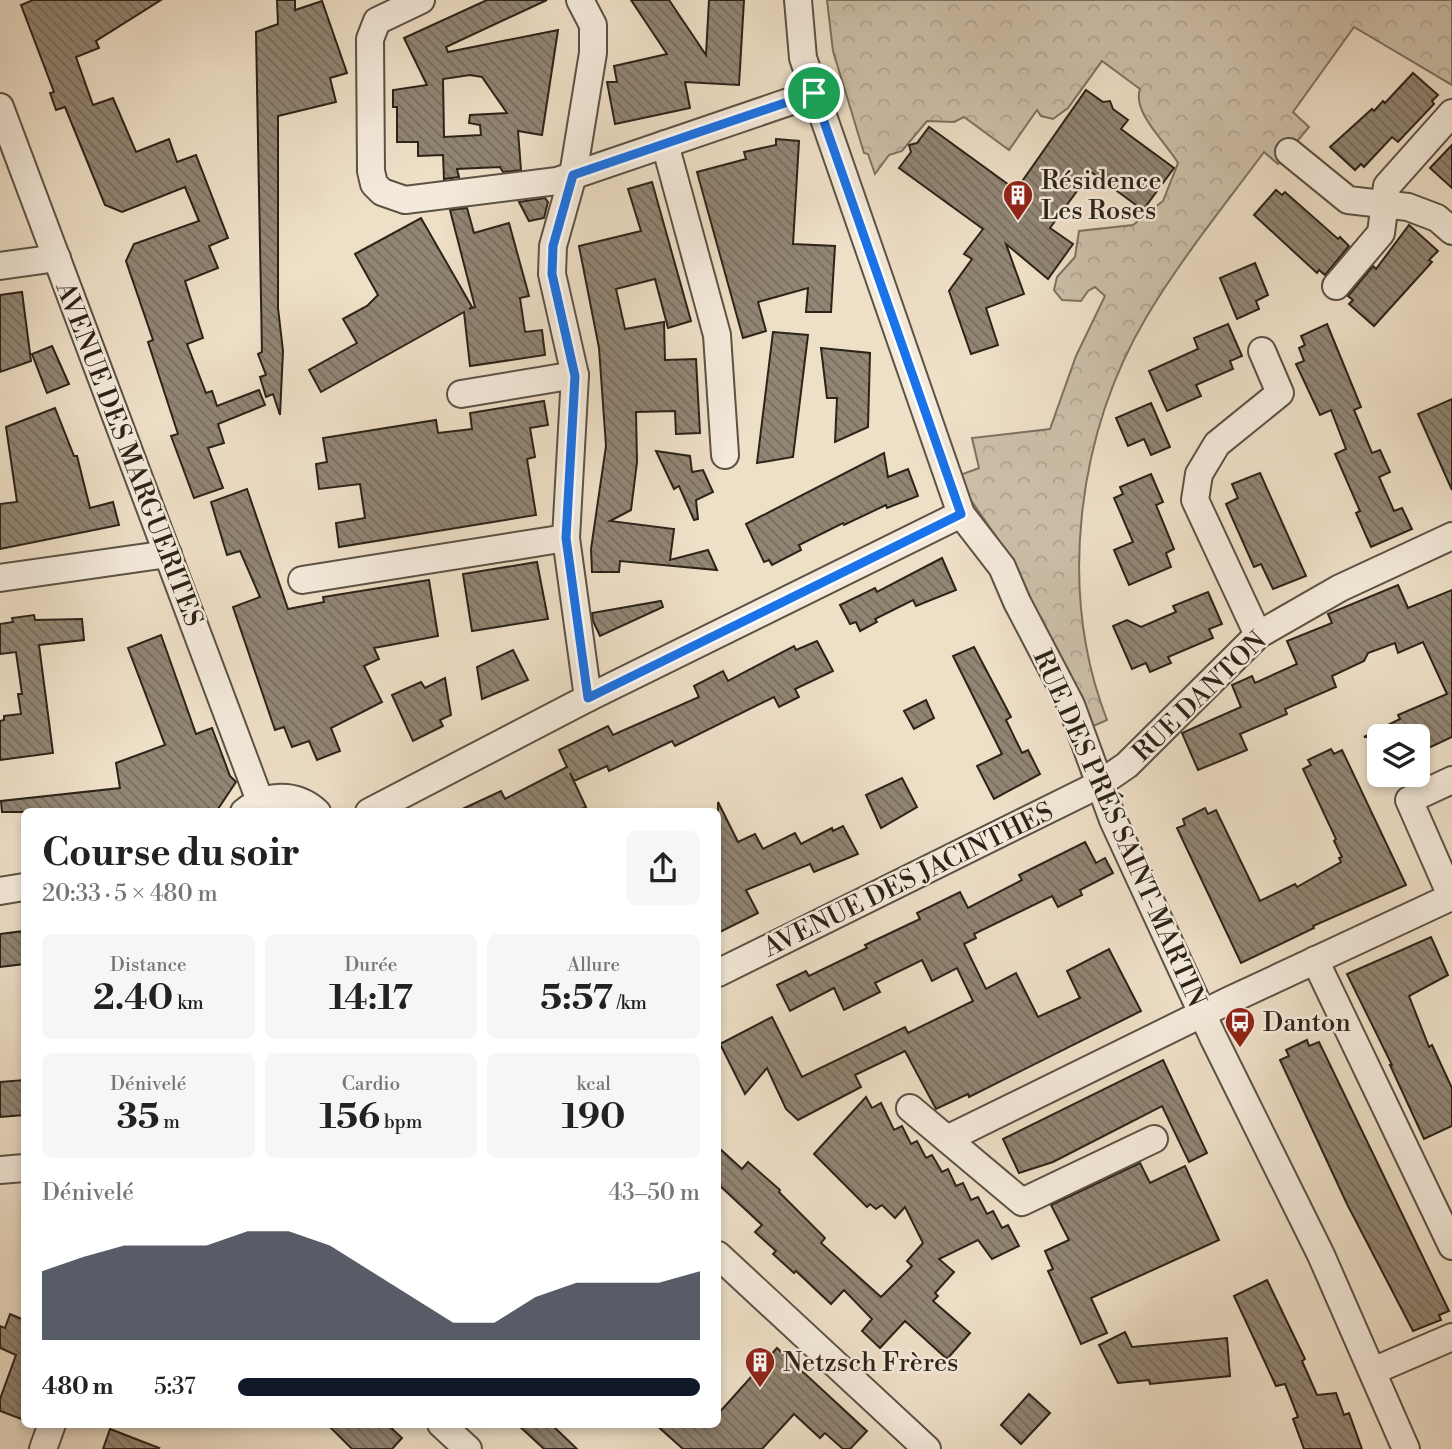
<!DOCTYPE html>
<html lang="fr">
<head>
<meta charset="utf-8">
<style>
	body { margin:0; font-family:"Libre Bodoni",serif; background:#f6f6f6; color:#222; height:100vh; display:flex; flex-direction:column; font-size:26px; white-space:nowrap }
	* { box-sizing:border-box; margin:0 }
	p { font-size:23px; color:#767676 }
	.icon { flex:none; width:38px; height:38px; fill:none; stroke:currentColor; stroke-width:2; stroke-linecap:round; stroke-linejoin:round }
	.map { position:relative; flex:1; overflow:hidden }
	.drawer { position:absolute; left:21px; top:808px; width:700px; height:620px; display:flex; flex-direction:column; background:#fff; border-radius:10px; box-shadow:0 4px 10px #0003 }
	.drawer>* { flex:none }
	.controls { position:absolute; left:1367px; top:724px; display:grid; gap:14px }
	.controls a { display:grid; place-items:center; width:63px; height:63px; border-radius:10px; background:#fff; box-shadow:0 4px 10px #0003; font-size:35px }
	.pin { position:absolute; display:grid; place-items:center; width:60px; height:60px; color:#fff; margin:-30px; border:4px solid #fff; border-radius:50%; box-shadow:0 2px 7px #0007 }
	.round { display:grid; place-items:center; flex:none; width:74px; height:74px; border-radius:10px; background:#f6f6f6 }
	.head { display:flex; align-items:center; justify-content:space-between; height:119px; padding:0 21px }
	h1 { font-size:38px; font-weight:700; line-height:52px }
	.stats { display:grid; grid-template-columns:repeat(3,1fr); gap:10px; height:119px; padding:7px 21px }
	.stats div { display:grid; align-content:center; border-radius:10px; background:#f6f6f6; text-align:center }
	.stats b { font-size:35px; font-weight:700 }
	.stats small { font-size:19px; font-weight:400 }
	.stats p { font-size:19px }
	.chart { height:196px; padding:14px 21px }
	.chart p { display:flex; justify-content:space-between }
	.chart svg { width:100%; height:126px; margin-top:7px; fill:#111827; opacity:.7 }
	ul { padding:0 21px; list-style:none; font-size:23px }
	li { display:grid; grid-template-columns:112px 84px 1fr; align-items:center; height:52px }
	li i { height:18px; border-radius:9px; background:#111827 }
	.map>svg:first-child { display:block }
</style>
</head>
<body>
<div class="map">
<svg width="1452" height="1449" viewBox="0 0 1452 1449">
	<defs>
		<pattern id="forest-crowns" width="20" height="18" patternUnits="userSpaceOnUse" patternTransform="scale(1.75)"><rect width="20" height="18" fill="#cdbfa9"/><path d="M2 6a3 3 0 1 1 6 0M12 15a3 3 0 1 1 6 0" fill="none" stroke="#b0a491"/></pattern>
		<pattern id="building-back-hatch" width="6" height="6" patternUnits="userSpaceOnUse" patternTransform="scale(1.75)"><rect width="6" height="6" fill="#918573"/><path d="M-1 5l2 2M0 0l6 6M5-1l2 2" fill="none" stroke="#776c5e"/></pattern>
	</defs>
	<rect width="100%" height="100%" fill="#eedfc7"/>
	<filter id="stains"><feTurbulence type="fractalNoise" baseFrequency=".00286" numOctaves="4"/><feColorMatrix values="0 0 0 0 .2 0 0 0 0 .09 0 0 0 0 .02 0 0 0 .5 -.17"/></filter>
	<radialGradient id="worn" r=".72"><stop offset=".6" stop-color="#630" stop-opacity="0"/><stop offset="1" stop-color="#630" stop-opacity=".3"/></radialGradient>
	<!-- forest -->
	<path fill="url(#forest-crowns)" stroke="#7c7161" stroke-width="2" d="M827 0H1452V85L1354 27 1293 112 1309 127 1278 164 1264 152C1224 206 1181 259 1147 316 1077 434 1057 591 1107 720L1091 727 1002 545 970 499 960 475 979 468 972 438 1050 429 1076 356 1105 296 1095 287 1088 291 1081 301 1062 300 1054 290 1057 277 1075 257 1079 231 1133 225 1163 201 1178 163C1166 142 1132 113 1140 89L1102 61 1068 108 1053 119 1041 116 1037 110 1009 150 964 117 954 122 927 121 902 151 889 155 875 174 868 154 864 153 833 51Z"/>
	<!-- building -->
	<g fill="url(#building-back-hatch)" stroke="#2c2319" stroke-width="2" fill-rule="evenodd">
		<polygon points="33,0 161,0 96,41 99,48 76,57 93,105 113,98 136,152 169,139 177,162 196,155 228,238 209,246 218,268 185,281 203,338 187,344 206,393 212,391 217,406 259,390 265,405 218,424 224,443 208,448 223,488 194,498 171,436 178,434 148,342 153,340 126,261 134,244 199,221 185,187 122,212 105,205 65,107 56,110 50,93 54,92 21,5"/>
		<polygon points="277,0 295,0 295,10 322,1 347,73 330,78 336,102 278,116 278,308 283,351 280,415 273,394 266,397 260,377 266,375 258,354 262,352 256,32 278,24"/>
		<path d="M487 0H547L446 47 448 52 558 30 542 135 518 131 521 170 503 172 500 167 457 169 459 177 444 179 443 155 418 156V142H397V107H393V90L427 85 404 38ZM470 75 482 77 507 113 470 115 469 123 480 125 481 135 444 137 443 79Z"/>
		<polygon points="631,0 669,0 706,55 709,0 744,0 739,85 685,82 690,108 615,124 607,82 617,82 614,66 667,54"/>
		<polygon points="1413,73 1438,95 1432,101 1434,104 1398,142 1392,137 1364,167 1361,164 1355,170 1330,147 1372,109 1374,111 1383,101 1385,103"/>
		<polygon points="1086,90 1103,102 1110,101 1113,109 1128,120 1121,129 1174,168 1143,210 1091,172 1050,228 1073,244 1048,279 1006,244 1024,294 986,308 998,345 971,354 949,291 972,259 964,254 983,229 899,168 911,152 909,145 917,143 929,127 1016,190"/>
		<polygon points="776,139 799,141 793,244 835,246 831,312 806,312 808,288 758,302 766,331 743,338 697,172 746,159 744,152 776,145"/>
		<polygon points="1452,145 1452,188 1430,168"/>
		<polygon points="652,182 691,321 668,328 655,279 616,289 625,329 664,322 665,360 696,359 700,433 676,434 675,411 636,412 637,462 631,510 610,521 674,529 670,560 708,550 717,570 620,561 619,572 592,572 591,549 606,446 599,348 579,246 641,231 628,189"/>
		<polygon points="1276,190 1282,195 1285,192 1338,239 1340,237 1349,246 1325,275 1319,270 1317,273 1254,215"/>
		<polygon points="545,198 548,202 544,218 529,221 519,202"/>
		<polygon points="467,208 474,233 509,223 529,296 520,298 525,332 542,330 545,355 470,366 464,312 321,392 309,370 357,343 343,319 367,306 378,295 355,254 421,218 472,307 469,309 475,307 450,210"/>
		<polygon points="1409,225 1438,251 1429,260 1432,262 1374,326 1349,304 1353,300 1348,296 1373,266 1376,269"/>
		<polygon points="1255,263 1268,295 1256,301 1259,309 1237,319 1220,278"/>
		<polygon points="22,292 31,361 0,372 0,295"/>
		<polygon points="1228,324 1242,356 1230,361 1233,369 1196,385 1201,396 1167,411 1149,371 1198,349 1194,338"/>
		<polygon points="1327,324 1361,407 1354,410 1372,453 1380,450 1390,472 1379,477 1394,511 1402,508 1412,529 1371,547 1356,513 1360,511 1335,454 1346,449 1331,410 1320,415 1296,364 1304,361 1299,348 1305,345 1301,336"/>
		<polygon points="773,332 808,335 793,457 757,463"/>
		<polygon points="52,346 69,384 47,393 32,354"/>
		<polygon points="821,348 870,353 868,427 835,442 837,398 827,398"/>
		<polygon points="1452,399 1452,490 1418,414"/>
		<polygon points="544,401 548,425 530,428 535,457 527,459 536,515 339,547 336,523 365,518 360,484 319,489 316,464 327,462 323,438 436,420 438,433 472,429 470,413"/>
		<polygon points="1151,403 1170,447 1151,455 1144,439 1128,446 1116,418"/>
		<polygon points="55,408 74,456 77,456 90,508 113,502 119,525 0,549 0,504 17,502 6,427"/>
		<polygon points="656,451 690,456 692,472 703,470 713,492 696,500 698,519 694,520 679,486 674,489"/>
		<polygon points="884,453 888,477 908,469 918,496 887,508 886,505 844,525 843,523 799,545 801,550 772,565 769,560 764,562 746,524"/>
		<polygon points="1260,473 1306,576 1273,589 1261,564 1254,567 1226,504 1238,498 1232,484"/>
		<polygon points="1151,474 1163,502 1156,505 1174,549 1166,553 1171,567 1129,585 1114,550 1133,542 1114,498 1123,494 1120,487"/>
		<polygon points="247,489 288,609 324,602 323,597 429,580 438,636 374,648 379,659 364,666 382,702 331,728 340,751 317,760 309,741 292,747 284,727 275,730 233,607 260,597 240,551 227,555 211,502"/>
		<polygon points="942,558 956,590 916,606 913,600 875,619 877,622 860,631 856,622 850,624 840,605 875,588 877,592"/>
		<polygon points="537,562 548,619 472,631 463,574"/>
		<polygon points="1398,585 1408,608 1452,590 1452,737 1418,753 1418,737 1364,737 1400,719 1398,715 1447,694 1423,642 1398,653 1395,643 1368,653 1364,661 1332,676 1336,687 1285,709 1287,714 1240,734 1247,750 1198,770 1182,733 1241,707 1232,685 1252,676 1255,683 1297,664 1287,641 1332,623 1328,614"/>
		<polygon points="1208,592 1222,624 1209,629 1213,638 1168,657 1171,663 1150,672 1146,663 1132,669 1113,626 1127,620 1141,627 1176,612 1173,606"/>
		<polygon points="661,601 663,607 600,636 593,621 592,613"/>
		<polygon points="34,615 35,620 82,619 84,640 39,645 53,753 0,760 0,721 4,720 4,716 21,714 18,694 22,694 16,652 0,654 0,624 13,622 12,618"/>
		<polygon points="161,635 196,734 212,728 230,776 236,782 216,812 2,812 1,801 120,788 116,763 165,745 128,648"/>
		<polygon points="817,641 833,671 795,689 799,697 779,707 774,697 675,746 672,741 609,771 607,766 574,781 570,773 586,807 575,812 456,812 501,791 505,799 567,767 559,750 608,726 613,735 699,697 694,686 723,671 728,681 794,646 796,650"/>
		<polygon points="974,647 1011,717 1006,720 1022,753 1028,750 1040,774 994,799 977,766 1002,754 953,656"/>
		<polygon points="513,650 528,680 482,699 477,667"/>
		<polygon points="445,678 451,715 440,720 443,726 413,741 392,695 421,682 425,688"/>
		<polygon points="926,700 934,718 914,729 904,711"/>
		<polygon points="1331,749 1334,754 1342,750 1406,885 1313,926 1314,928 1241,963 1177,828 1185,825 1183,819 1205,808 1208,814 1216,810 1260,901 1295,884 1297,887 1341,862 1339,858 1342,857 1334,841 1336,839 1303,769 1311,765 1308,760"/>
		<polygon points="902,778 917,807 881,828 866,795"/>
		<polygon points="718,802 738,842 755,834 763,849 795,833 801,844 832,828 833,831 843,826 858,854 814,872 810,864 746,890 758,913 718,933"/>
		<polygon points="1085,842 1096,863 1105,858 1113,873 1080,890 1082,895 1058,907 1052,896 974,934 976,938 964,944 986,989 1016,973 1038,1017 1080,998 1067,971 1109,949 1141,1011 969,1097 968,1094 936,1109 905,1051 855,1075 861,1087 798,1120 786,1109 767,1068 745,1094 720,1044 772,1017 802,1077 905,1027 908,1033 973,1001 957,968 932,981 922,960 875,983 880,992 844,1010 834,988 790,1011 777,985 806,971 809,976 867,948 865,945 920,919 917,913 960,892 968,908 1022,880 1019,875"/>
		<polygon points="24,931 24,964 0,967 0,934"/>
		<polygon points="1431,937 1448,975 1409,996 1429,1047 1432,1045 1452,1088 1452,1126 1424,1139 1390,1065 1392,1065 1347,974"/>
		<polygon points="1307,1040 1309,1046 1319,1042 1449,1311 1439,1315 1441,1320 1413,1331 1347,1204 1280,1060 1289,1056 1286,1050"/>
		<polygon points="1163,1060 1207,1153 1189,1162 1162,1106 1053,1162 1019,1173 1003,1139"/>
		<polygon points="24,1080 24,1115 0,1117 0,1082"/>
		<polygon points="866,1097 872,1108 881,1103 894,1130 902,1126 911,1144 917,1141 926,1158 932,1155 942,1172 948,1169 956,1186 963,1183 971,1200 978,1197 987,1214 993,1211 1002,1228 1008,1225 1019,1246 992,1259 978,1240 939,1259 954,1272 935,1293 938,1296 933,1301 970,1333 947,1359 905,1321 880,1348 862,1331 872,1319 844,1290 831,1304 796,1271 794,1273 773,1254 776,1251 755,1232 762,1225 718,1184 718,1147 742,1169 748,1162 780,1190 779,1192 825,1238 821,1243 881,1297 912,1266 907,1261 923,1243 905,1207 895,1218 882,1205 876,1209 870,1204 867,1207 814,1154"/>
		<polygon points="1140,1163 1150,1183 1185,1166 1219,1240 1091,1298 1107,1333 1081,1344 1048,1271 1053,1269 1045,1251 1069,1240 1051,1205"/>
		<polygon points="1267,1280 1305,1359 1302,1361 1317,1395 1336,1393 1344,1415 1349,1413 1362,1449 1304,1449 1293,1419 1298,1417 1285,1384 1276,1386 1234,1296"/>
		<polygon points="10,1314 24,1320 24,1420 0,1411 0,1399 16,1355 0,1348 0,1326 5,1328"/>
		<polygon points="1125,1332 1132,1347 1227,1338 1230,1376 1150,1384 1149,1380 1118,1383 1099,1345"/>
		<polygon points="777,1348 867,1431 850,1449 843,1449 825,1433 820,1438 794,1414 762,1449 683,1449 655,1424 718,1424 718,1414"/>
		<polygon points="1029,1394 1050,1413 1021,1444 1001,1425"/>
		<polygon points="327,1424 387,1424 402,1438 392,1449 352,1449"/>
		<polygon points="517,1424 551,1424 577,1449 544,1449"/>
		<polygon points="110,1429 159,1448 158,1449 103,1449"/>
	</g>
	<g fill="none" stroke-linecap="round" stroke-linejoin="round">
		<!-- minor casing -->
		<g stroke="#5c5244" stroke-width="30">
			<g id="minor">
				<polyline points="421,0 377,21 370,39 371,171 374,184 382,192 405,200 557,181 815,93"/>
				<polyline points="580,0 593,25 593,53 573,175 553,246 552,274 575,375 566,538 588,698"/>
				<polyline points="798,0 803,58 961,514 1002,567 1017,602 1071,705 1113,820 1213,1037 1321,1255 1406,1449"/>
				<polyline points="0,107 260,801"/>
				<polyline points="665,144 717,335 725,455"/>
				<polyline points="1289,152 1348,200 1408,207 1437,218 1452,231"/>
				<polyline points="0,266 57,258"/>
				<polyline points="1336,286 1381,233 1387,186 1452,113"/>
				<polyline points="461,394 575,375"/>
				<polyline points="0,578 168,554"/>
				<polyline points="302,580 566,538"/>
				<polyline points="1258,635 1195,500 1199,474 1217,444 1280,393 1262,351"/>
				<polyline points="1452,780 1409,800 1452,898"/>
				<path d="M244 812C266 794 295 792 317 812"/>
				<polyline points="369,812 588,698 961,514"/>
				<polyline points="0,891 24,887"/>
				<polyline points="1315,960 1452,1246"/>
				<polyline points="718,973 1098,785 1127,765 1258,635 1340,588 1452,536"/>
				<polyline points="910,1108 1022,1202 1154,1139"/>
				<polyline points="947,1139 1228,1001 1451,897"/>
				<polyline points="0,1170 24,1168"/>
				<polyline points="718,1255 927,1449"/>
				<polyline points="1373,1371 1452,1337"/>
				<polyline points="441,1424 468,1449"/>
				<polyline points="43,1449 52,1424"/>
			</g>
		</g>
		<!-- minor -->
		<use href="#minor" stroke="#f4eadb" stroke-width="26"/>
	</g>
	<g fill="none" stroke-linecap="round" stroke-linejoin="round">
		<!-- route casing -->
		<g stroke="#fff" stroke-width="14">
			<polygon id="route" points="814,93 961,514 588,698 566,538 575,376 552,274 553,246 573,175"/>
		</g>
		<!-- route -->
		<use href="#route" stroke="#1a73e8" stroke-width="9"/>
	</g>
	<!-- icons -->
	<defs>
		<g id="building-pin" transform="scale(1.575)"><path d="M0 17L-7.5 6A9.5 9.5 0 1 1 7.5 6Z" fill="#8f2418" stroke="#f4eadb"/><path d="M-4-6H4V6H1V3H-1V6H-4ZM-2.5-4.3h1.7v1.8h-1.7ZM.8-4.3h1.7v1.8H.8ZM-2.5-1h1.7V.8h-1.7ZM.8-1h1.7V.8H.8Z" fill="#fff"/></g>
		<g id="bus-pin" transform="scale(1.575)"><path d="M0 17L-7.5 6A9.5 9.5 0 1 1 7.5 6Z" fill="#8f2418" stroke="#f4eadb"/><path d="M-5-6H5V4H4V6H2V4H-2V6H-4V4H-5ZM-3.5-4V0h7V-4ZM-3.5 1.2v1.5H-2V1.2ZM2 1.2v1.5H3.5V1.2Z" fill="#fff"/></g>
	</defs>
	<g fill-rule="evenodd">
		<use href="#building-pin" x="1018" y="195"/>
		<use href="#bus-pin" x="1240" y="1022"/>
		<use href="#building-pin" x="760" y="1362"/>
	</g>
	<g text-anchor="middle" stroke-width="5" stroke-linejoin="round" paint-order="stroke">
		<!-- poi labels -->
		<g font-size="26" fill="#2c2319" stroke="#f4eadb" text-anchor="start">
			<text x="1041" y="189">Résidence<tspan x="1041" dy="30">Les Roses</tspan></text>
			<text x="1263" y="1031">Danton</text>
			<text x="783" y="1371">Netzsch Frères</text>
		</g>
		<!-- street labels -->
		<g font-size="26" fill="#2c2319" stroke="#f4eadb">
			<text transform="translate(130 454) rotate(69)" y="9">AVENUE DES MARGUERITES</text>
			<text transform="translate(1199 696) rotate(-44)" y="9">RUE DANTON</text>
			<text transform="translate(1120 828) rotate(66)" y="9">RUE DES PRÉS SAINT-MARTIN</text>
			<text transform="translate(908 879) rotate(-26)" y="9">AVENUE DES JACINTHES</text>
		</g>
	</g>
	<rect width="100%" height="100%" filter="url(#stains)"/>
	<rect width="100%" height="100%" fill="url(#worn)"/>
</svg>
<div class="controls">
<a><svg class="icon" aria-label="layers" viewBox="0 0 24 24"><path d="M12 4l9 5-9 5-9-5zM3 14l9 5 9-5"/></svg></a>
</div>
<div class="pin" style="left:814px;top:93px;background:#1e9e55"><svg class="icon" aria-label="arrive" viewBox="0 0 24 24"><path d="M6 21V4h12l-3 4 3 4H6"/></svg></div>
<section class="drawer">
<div class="head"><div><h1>Course du soir</h1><p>20:33 · 5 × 480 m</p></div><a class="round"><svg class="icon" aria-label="share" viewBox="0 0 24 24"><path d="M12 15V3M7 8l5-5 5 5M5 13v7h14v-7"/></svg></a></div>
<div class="stats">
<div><p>Distance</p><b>2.40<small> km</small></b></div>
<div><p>Durée</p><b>14:17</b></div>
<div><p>Allure</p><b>5:57<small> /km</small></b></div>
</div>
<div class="stats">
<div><p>Dénivelé</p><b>35<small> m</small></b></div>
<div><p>Cardio</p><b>156<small> bpm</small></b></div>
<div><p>kcal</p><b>190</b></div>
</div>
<div class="chart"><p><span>Dénivelé</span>43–50 m</p>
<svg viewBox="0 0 160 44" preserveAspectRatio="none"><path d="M0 44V20L10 15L20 11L30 11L40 11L50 6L60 6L70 11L80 20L90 29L100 38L110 38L120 29L130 24L140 24L150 24L160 20V44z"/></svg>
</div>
<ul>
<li><b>480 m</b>5:37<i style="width:100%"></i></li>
</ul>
</section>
</div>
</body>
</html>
